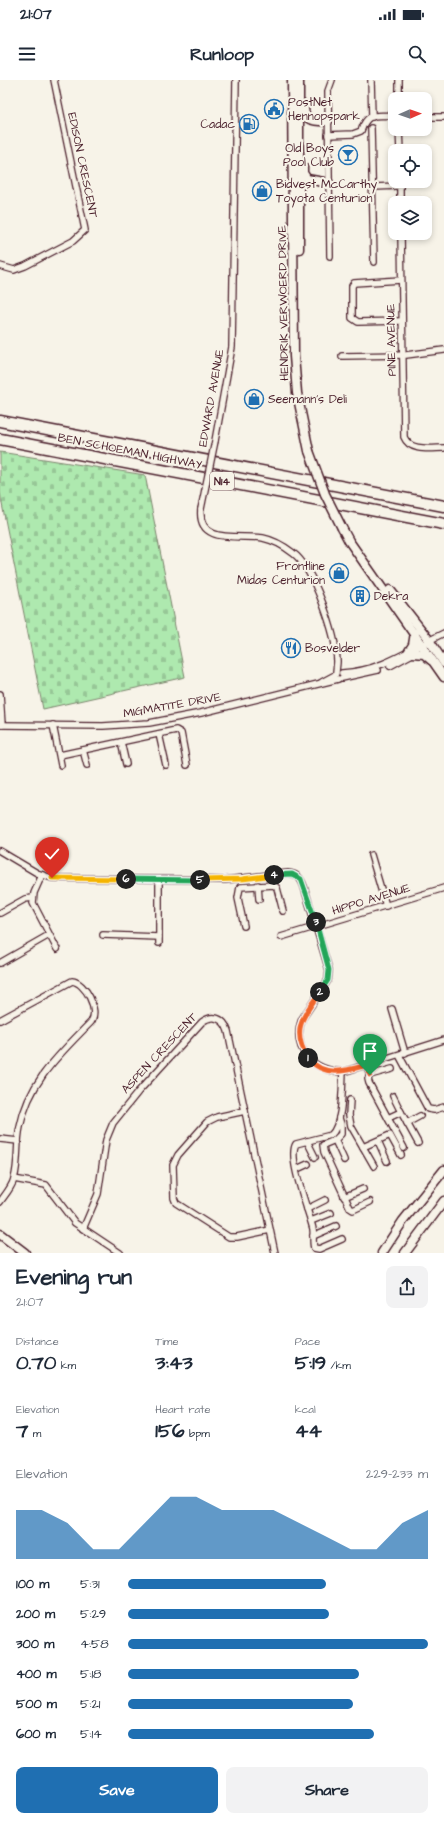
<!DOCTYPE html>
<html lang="en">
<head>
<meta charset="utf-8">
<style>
	body { margin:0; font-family:"Architects Daughter",sans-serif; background:#f2f2f3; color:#1f2937; height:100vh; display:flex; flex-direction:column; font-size:15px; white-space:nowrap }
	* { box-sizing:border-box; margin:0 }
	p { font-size:13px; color:#747a83 }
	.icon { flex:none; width:22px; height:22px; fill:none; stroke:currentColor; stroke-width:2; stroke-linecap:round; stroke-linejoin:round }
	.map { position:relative; height:1173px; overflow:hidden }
	.sheet { display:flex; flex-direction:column; background:#fff; flex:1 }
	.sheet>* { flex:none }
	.needle { width:26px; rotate:88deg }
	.tools { position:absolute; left:388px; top:12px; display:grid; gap:8px }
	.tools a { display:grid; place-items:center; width:44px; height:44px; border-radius:8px; background:#fff; box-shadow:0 2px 6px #0003; font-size:20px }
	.pin { position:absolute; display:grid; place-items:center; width:34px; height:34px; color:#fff; margin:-41px -17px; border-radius:50% 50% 50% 0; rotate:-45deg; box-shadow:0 0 4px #0007 }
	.pin .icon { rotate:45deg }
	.km { position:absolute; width:20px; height:20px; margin:-10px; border-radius:50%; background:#222; color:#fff; font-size:11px; line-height:20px; text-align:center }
	.round { display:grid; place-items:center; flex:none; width:42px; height:42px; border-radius:8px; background:#f2f2f3 }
	.summary { display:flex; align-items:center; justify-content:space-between; height:68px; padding:0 16px }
	h1 { font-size:22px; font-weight:800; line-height:30px }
	.figures { display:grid; grid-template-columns:repeat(3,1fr); gap:6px; height:68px; padding:4px 16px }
	.figures div { display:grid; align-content:center }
	.figures b { font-size:20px; font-weight:800 }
	.figures small { font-size:11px; font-weight:400 }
	.figures p { font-size:11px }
	.chart { height:112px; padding:8px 16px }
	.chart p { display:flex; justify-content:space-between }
	.chart svg { width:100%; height:72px; margin-top:4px; fill:#1f6fb2; opacity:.7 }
	.cta { display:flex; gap:8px; margin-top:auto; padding:8px 16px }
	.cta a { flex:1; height:46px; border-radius:8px; background:#1f6fb2; color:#fff; font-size:16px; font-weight:800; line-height:46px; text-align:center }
	.cta a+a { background:#f2f2f3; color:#1f2937 }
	ul { padding:0 16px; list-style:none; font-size:13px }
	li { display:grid; grid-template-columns:64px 48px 1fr; align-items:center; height:30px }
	li i { height:10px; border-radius:5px; background:#1f6fb2 }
	.status { display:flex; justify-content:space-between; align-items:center; height:28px; padding:0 20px; background:#fff; direction:ltr }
	.status svg { height:11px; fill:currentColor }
	header { display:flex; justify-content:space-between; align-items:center; height:52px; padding:0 16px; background:#fff; font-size:18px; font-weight:800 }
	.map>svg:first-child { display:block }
</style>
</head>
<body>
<div class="status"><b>21:07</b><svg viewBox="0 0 49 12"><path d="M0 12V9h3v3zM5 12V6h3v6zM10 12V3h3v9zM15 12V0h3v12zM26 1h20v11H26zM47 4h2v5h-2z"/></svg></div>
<header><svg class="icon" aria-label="menu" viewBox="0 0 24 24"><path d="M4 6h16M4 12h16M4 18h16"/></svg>Runloop<svg class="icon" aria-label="search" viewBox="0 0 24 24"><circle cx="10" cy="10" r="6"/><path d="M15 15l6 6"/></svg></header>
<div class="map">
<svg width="444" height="1173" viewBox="0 0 444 1173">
	<defs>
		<pattern id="cemetery-stones" width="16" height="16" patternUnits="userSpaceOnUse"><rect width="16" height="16" fill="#aee9af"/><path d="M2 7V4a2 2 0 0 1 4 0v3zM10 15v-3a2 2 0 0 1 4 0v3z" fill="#97c797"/></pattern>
	</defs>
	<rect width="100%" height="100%" fill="#f7f3e8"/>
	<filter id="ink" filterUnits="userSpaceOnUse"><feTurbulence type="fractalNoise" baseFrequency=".025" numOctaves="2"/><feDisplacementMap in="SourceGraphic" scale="8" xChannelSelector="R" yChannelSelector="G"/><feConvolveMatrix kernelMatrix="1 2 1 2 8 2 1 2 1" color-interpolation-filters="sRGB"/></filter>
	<g filter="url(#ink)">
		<!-- cemetery -->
		<polygon fill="url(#cemetery-stones)" stroke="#7c846d" points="0,372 145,395 185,597 43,629 2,424 0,412"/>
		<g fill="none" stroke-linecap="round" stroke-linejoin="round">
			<!-- minor casing -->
			<g stroke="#4a1f2b" stroke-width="8">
				<g id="minor">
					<polyline points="371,0 372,37"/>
					<polyline points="399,0 399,19"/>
					<polyline points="425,37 444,37"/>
					<polyline points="371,48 374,182"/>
					<polyline points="399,49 400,71"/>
					<path d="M328 55 353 54 361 51C368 30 377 37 395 35"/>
					<polyline points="400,101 400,123"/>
					<polyline points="373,107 400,106"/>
					<path d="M401 153 404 357C410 372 431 368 444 368"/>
					<polyline points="330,176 328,11 332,0"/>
					<polyline points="0,186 14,190 25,186 73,161 85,150 54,0"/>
					<polyline points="401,200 354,203 352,206 352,238 358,242 402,241"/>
					<polyline points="342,276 406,275 444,270"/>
					<polyline points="215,361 232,267 236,0"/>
					<path d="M201 429C197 466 241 454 263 458 273 460 284 466 293 473 314 488 336 555 337 581 337 585 336 589 336 593"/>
					<polyline points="390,586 414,573"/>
					<path d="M342 593C382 591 409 570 444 553"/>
					<polyline points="342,598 378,590"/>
					<polyline points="322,602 335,595"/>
					<polyline points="0,614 2,645"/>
					<polyline points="0,645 103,646 149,643 201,633 338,599"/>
					<polyline points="53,645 61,685"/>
					<polyline points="159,654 166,685"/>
					<polyline points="121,662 126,684"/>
					<polyline points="83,670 87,685"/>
					<polyline points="60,675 176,650 181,653 187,685"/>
					<path d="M0 771 37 793 52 798 225 800 288 793C299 794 302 800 305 810L329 890 328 900 302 939C291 969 313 991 343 992L444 960"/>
					<polyline points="371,775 386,826"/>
					<polyline points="42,795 34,813 33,823 57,869"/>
					<polyline points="159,800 159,863"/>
					<polyline points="258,805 259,819"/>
					<polyline points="0,833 25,819 33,818"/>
					<polyline points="244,846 238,818 240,807 274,805 277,808 283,831"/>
					<polyline points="103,855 159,857"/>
					<polyline points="281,857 444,808"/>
					<polyline points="0,883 49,855"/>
					<polyline points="392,929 405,973"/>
					<path d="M0 940 72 901C85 902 100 930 91 942 60 974 29 1001 20 1047 16 1064 19 1082 14 1099 12 1107 5 1115 0 1122"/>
					<polyline points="399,975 428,1029 434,1030 444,1027"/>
					<polyline points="367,985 370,995 392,989"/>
					<polyline points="370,995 368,999 369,1003 404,1068"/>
					<polyline points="393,1016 401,1032"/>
					<polyline points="350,1020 349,1035 351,1046 374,1086"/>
					<polyline points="245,1031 217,1037 207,1042 178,1075 173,1085 174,1118 176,1123 229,1157 237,1157 270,1150"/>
					<polyline points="339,1038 341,1044 341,1054 335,1060 323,1065 324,1072 350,1128 353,1130 370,1122"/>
					<polyline points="388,1038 401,1032 418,1063"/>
					<polyline points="407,1043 420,1036"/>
					<polyline points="0,1059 18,1061"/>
					<polyline points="335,1060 344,1080"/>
					<polyline points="307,1061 315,1077"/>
					<polyline points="378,1061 387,1081"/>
					<polyline points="363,1067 390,1055 401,1075"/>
					<polyline points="297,1089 308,1084"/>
					<polyline points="14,1099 46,1105 75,1143 120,1173"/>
					<polyline points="344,1117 363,1109"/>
					<polyline points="307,1129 325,1120"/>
					<polyline points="311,1141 331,1133"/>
					<path d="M83 1149 98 1114 106 1060 113 1043 138 1012 202 942C213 934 224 938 228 951L275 1173"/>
					<polyline points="313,1156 336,1146"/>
					<path d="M342 1159 319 1169 314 1168C312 1161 314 1155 313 1149 309 1131 287 1078 296 1064L331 1055C343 1044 342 1008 343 992"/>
				</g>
			</g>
			<!-- secondary casing -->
			<g stroke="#4a1f2b" stroke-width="11">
				<g id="secondary">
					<polyline points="292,0 294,276 297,313 309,371"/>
					<path d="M304 25C303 42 314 41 328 41"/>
					<polyline points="303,87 303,93 307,99 329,103"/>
					<polyline points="299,169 299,0"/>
					<polyline points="342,448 349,461 444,597"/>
					<polyline points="390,510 429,560 444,583"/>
					<polyline points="409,571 413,565 415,553"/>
					<polyline points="413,573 424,574 431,580"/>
					<polyline points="0,1154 25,1173"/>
					<polyline points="382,1173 403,1141 444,1090"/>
					<polyline points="405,1173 444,1121"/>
				</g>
			</g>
			<!-- motorway casing -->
			<g stroke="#4a1f2b" stroke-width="13">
				<g id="motorway">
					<polyline points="0,341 444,426"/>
					<polyline points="0,359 444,444"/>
				</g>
			</g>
			<!-- minor -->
			<use href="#minor" stroke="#f7f3e8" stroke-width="5.5"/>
			<!-- secondary -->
			<use href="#secondary" stroke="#f7f3e8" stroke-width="8"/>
			<!-- motorway -->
			<use href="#motorway" stroke="#f7f3e8" stroke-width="10"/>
			<!-- minor-bridge casing -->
			<g stroke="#4a1f2b" stroke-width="8" stroke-linecap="butt">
				<polyline id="minor-bridge" points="201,429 215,361"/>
			</g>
			<!-- secondary-bridge casing -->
			<g stroke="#4a1f2b" stroke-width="11" stroke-linecap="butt">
				<polyline id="secondary-bridge" points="309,371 325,414 342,448"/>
			</g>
			<!-- minor-bridge -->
			<use href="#minor-bridge" stroke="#f7f3e8" stroke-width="5.5"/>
			<!-- secondary-bridge -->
			<use href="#secondary-bridge" stroke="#f7f3e8" stroke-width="8"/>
		</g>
	</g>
	<g fill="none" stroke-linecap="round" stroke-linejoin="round" filter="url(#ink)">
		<!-- split-1 casing -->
		<g stroke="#fff" stroke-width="8">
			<path id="split-1" d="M308 978C324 998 346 991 367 985L370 995"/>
		</g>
		<!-- split-2 casing -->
		<g stroke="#fff" stroke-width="8">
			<path id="split-2" d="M308 978C290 950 304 935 320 912"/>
		</g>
		<!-- split-3 casing -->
		<g stroke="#fff" stroke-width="8">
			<polyline id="split-3" points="316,842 329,890 328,900 320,912"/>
		</g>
		<!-- split-4 casing -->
		<g stroke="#fff" stroke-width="8">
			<polyline id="split-4" points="274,795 292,794 301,799 316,842"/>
		</g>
		<!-- split-5 casing -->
		<g stroke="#fff" stroke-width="8">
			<polyline id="split-5" points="200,800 242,799 274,795"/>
		</g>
		<!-- split-6 casing -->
		<g stroke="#fff" stroke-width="8">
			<polyline id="split-6" points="126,799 200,800"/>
		</g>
		<!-- split-7 casing -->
		<g stroke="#fff" stroke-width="8">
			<polyline id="split-7" points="52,798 126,799"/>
		</g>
		<!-- split-1 -->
		<use href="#split-1" stroke="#f0652b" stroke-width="5"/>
		<!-- split-2 -->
		<use href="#split-2" stroke="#f0652b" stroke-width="5"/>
		<!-- split-3 -->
		<use href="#split-3" stroke="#22a559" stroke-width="5"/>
		<!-- split-4 -->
		<use href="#split-4" stroke="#22a559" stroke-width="5"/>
		<!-- split-5 -->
		<use href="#split-5" stroke="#f5b400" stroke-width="5"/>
		<!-- split-6 -->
		<use href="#split-6" stroke="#22a559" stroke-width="5"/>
		<!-- split-7 -->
		<use href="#split-7" stroke="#f5b400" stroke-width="5"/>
	</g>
	<!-- icons -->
	<defs>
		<g id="civic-ring" transform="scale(1)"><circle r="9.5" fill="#f7f3e8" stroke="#1f6fb2" stroke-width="1.5"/><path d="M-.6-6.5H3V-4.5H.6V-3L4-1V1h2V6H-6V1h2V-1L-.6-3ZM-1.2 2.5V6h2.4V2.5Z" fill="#1f6fb2"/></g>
		<g id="fuel-ring" transform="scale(1)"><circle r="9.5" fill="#f7f3e8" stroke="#1f6fb2" stroke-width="1.5"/><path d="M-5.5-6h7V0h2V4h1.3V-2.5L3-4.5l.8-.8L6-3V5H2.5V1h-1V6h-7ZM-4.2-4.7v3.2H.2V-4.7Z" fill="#1f6fb2"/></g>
		<g id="bar-ring" transform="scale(1)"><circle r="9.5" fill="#f7f3e8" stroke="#1f6fb2" stroke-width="1.5"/><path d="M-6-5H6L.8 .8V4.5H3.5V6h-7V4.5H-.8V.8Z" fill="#1f6fb2"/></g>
		<g id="shop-ring" transform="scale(1)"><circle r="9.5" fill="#f7f3e8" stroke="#1f6fb2" stroke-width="1.5"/><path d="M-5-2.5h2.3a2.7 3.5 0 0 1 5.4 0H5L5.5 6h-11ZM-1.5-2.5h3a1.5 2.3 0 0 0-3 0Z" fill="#1f6fb2"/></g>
		<g id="building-ring" transform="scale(1)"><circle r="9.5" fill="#f7f3e8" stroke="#1f6fb2" stroke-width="1.5"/><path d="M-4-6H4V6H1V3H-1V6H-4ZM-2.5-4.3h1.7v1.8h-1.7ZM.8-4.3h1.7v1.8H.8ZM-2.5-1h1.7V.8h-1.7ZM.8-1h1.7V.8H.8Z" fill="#1f6fb2"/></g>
		<g id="restaurant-ring" transform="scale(1)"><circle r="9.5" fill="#f7f3e8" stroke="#1f6fb2" stroke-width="1.5"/><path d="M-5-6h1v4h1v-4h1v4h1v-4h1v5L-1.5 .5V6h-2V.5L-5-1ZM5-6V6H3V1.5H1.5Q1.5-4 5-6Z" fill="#1f6fb2"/></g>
	</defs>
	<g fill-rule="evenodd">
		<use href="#civic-ring" x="274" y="29"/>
		<use href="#fuel-ring" x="249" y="44"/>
		<use href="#bar-ring" x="348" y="75"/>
		<use href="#shop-ring" x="262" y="111"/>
		<use href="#shop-ring" x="254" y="319"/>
		<use href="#shop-ring" x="339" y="493"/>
		<use href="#building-ring" x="360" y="516"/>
		<use href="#restaurant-ring" x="291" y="568"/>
	</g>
	<g text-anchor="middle" stroke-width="4" stroke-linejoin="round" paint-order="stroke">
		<!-- shield labels -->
		<rect fill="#f7f3e8" stroke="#7e5f64" stroke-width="1" x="210" y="392" width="24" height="18" rx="3"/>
		<g font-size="11" font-weight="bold" fill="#4a1f2b">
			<text x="222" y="405">N14</text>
		</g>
		<!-- poi labels -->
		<g font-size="12" fill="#4a1f2b" stroke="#f7f3e8" text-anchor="start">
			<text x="288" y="26">PostNet<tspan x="288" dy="14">Hennopspark</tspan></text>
			<text x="235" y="48" text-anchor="end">Cadac</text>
			<text x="334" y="72" text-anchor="end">Old Boys<tspan x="334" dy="14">Pool Club</tspan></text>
			<text x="276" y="108">Bidvest McCarthy<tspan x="276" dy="14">Toyota Centurion</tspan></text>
			<text x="268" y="323">Seemann's Deli</text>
			<text x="325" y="490" text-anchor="end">Frontline<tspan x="325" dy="14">Midas Centurion</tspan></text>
			<text x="374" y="520">Dekra</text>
			<text x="305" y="572">Bosvelder</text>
		</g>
		<!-- street labels -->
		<g font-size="12" fill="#4a1f2b" stroke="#f7f3e8">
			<text transform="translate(83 85) rotate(78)" y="4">EDISON CRESCENT</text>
			<text transform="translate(283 223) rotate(-91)" y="4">HENDRIK VERWOERD DRIVE</text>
			<text transform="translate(391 260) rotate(-91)" y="4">PINE AVENUE</text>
			<text transform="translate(211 318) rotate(-80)" y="4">EDWARD AVENUE</text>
			<text transform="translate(130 371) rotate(11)" y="4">BEN SCHOEMAN HIGHWAY</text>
			<text transform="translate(172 625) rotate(-10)" y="4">MIGMATITE DRIVE</text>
			<text transform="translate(371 819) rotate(-17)" y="4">HIPPO AVENUE</text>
			<text transform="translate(159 973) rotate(-47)" y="4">ASPEN CRESCENT</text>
		</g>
	</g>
</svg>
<div class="tools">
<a><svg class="needle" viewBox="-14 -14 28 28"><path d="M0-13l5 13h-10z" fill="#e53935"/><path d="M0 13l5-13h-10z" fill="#747a83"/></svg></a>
<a><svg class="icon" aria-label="locate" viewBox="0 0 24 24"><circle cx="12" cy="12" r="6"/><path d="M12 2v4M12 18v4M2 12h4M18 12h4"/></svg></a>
<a><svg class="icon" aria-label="layers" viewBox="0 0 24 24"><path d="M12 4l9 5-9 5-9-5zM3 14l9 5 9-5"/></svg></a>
</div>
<div class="pin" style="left:370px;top:995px;background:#1e9e55"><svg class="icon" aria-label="arrive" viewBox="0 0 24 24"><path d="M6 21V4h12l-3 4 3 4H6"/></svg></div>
<div class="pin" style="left:52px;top:798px;background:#d93025"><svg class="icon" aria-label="check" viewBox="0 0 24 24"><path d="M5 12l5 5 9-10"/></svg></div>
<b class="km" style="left:308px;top:978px">1</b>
<b class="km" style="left:320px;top:912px">2</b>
<b class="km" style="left:316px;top:842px">3</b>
<b class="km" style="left:274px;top:795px">4</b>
<b class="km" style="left:200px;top:800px">5</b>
<b class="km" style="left:126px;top:799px">6</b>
</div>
<section class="sheet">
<div class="summary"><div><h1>Evening run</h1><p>21:07</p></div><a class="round"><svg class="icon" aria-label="share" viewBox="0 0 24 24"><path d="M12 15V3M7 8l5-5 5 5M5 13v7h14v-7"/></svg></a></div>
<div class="figures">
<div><p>Distance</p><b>0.70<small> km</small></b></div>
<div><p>Time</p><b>3:43</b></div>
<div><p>Pace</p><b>5:19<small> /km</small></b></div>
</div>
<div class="figures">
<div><p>Elevation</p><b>7<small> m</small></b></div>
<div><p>Heart rate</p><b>156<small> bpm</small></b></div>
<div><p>kcal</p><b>44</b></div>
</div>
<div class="chart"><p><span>Elevation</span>229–233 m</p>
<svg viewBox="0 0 160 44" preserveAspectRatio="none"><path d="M0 44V14L10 14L20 22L30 38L40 38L50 22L60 6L70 6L80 14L90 14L100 14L110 22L120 30L130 38L140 38L150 22L160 14V44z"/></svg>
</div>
<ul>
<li><b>100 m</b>5:31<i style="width:66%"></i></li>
<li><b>200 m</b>5:29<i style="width:67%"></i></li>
<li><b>300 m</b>4:58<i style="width:100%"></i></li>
<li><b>400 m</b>5:18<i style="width:77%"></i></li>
<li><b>500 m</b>5:21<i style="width:75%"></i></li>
<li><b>600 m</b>5:14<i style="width:82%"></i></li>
</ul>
<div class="cta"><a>Save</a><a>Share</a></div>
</section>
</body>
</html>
